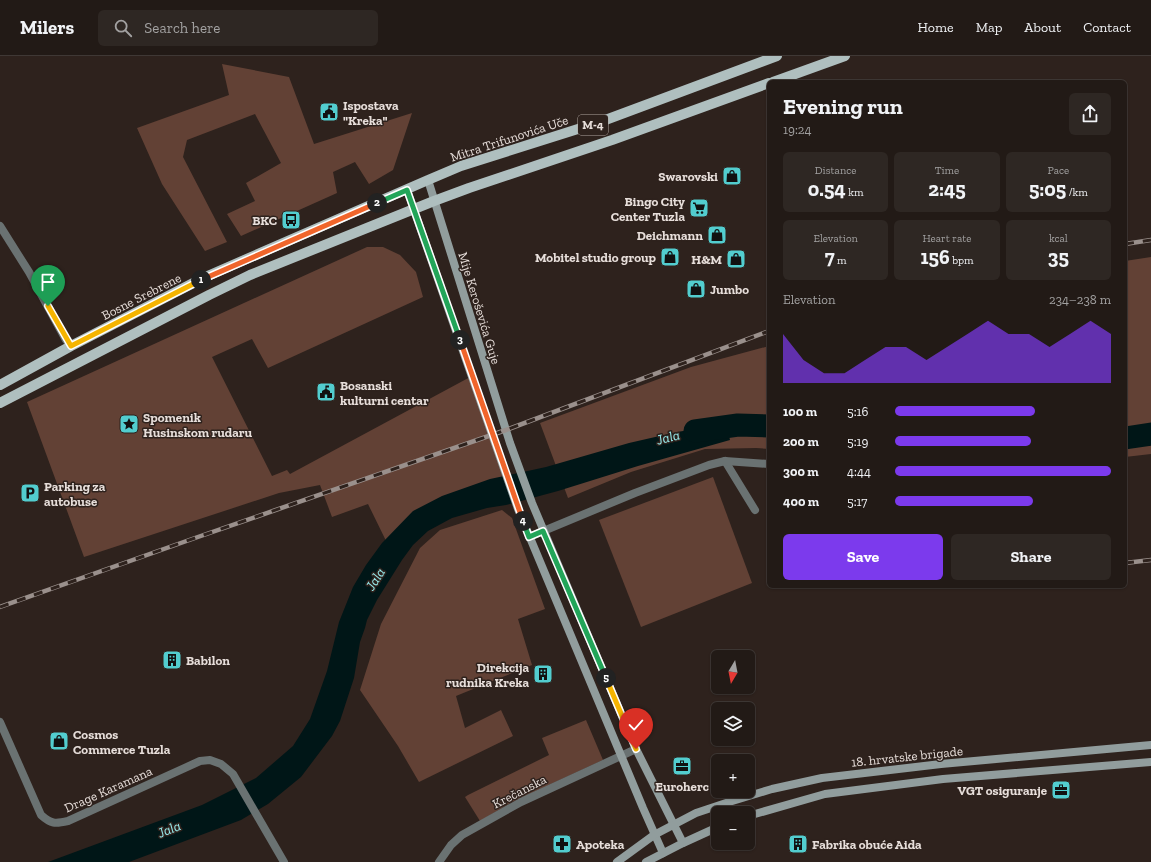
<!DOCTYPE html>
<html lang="en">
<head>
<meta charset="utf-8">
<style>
	body { margin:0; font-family:"Zilla Slab",serif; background:#2e2723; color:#f1f3f6; height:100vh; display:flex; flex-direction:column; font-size:15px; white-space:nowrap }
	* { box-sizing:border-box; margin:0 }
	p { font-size:13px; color:#a2a1a1 }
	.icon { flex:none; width:22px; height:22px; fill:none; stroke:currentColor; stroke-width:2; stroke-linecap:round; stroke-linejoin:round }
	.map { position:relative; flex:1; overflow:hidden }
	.panel { position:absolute; left:767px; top:24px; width:360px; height:508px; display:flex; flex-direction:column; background:#221a16; border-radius:6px; box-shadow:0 1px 3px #0004,0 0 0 1px #3f3835 }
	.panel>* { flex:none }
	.needle { width:26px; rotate:190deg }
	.controls { position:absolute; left:711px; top:594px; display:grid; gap:8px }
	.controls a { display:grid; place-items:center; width:44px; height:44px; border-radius:6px; background:#221a16; box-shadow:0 1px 3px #0004,0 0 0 1px #3f3835; font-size:20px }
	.pin { position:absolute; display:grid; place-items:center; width:34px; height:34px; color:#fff; margin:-41px -17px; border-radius:50% 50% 50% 0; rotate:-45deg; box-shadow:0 0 4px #0007 }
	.pin .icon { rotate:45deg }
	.km { position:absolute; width:20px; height:20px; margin:-10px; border-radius:50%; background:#222; color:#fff; font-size:11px; line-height:20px; text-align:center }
	.round { display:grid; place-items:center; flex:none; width:42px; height:42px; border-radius:6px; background:#2e2723 }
	.summary { display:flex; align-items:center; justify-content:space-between; height:68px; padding:0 16px }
	h1 { font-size:22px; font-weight:700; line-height:30px }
	.figures { display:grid; grid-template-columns:repeat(3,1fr); gap:6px; height:68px; padding:4px 16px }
	.figures div { display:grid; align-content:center; border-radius:6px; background:#2e2723; text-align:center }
	.figures b { font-size:20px; font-weight:700 }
	.figures small { font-size:11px; font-weight:400 }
	.figures p { font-size:11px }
	.chart { height:112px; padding:8px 16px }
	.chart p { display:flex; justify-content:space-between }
	.chart svg { width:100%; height:72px; margin-top:4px; fill:#7c3aed; opacity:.7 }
	.primary-button { display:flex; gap:8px; margin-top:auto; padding:8px 16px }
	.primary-button a { flex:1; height:46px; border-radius:6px; background:#7c3aed; color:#fff; font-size:16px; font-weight:700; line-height:46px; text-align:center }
	.primary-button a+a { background:#2e2723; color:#f1f3f6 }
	ul { padding:0 16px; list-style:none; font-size:13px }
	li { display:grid; grid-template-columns:64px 48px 1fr; align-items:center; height:30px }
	li i { height:10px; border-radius:5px; background:#7c3aed }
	header { display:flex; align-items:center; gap:24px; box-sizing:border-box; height:56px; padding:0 20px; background:#221a16; border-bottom:1px solid #3f3835 }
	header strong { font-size:19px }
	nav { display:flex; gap:22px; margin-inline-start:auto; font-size:14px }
	.search { width:280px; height:36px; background:#2e2723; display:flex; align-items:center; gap:10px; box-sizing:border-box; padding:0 14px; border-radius:6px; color:#a2a1a1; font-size:15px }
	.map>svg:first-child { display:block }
</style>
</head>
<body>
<header>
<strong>Milers</strong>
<div class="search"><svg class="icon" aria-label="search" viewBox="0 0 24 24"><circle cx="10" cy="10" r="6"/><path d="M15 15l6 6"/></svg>Search here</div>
<nav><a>Home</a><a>Map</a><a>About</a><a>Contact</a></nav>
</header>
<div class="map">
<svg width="1151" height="806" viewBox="0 0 1151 806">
	<rect width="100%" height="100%" fill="#2e221d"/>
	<!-- green -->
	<g fill="#624135">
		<polygon points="222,8 289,21 314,88 412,57 393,114 369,128 355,106 333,116 337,137 241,180 227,158 255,145 246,127 281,107 255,58 187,84 183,101 227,186 205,195 162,128 137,72 229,39"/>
		<polygon points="367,191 383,191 400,199 416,216 423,241 268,312 252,283 212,301 272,420 287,414 290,418 472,320 511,431 445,452 391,495 368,448 332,461 320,429 279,437 84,501 27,346"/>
		<polygon points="1151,201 1151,398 1125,401 1125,205"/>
		<polygon points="769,290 769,393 756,392 705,393 631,416 568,442 540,367 691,311"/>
		<polygon points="713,421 752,527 641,571 599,464"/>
		<polygon points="502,454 512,462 545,553 518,563 532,609 456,640 465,672 501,654 513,680 419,726 398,690 360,634 381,568 420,492 440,474"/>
		<polygon points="586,664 603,704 512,746 480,765 465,741 468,739 549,699 542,682"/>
	</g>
	<!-- water -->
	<polygon fill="#001617" points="726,368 730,384 638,410 558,435 506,449 487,452 452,462 428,475 413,489 402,504 377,544 367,564 365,572 360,586 354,622 340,665 332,680 301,721 268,748 241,764 129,806 48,806 202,749 256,722 293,690 310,663 327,615 339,566 353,531 366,509 382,487 413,455 442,440 490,423 546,411 629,387 677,376"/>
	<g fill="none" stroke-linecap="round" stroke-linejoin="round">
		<!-- river -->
		<g stroke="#001617" stroke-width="23">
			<polyline points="695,375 738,369 769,370"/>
			<polyline points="1125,382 1151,378"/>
		</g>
		<!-- minor -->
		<g stroke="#6a7272" stroke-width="8">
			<polyline points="0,170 29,216 66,284 71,290"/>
			<polyline points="725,405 755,454"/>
			<polyline points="529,481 635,437 709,409 725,405 769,408"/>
			<path d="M0 666 41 759C51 768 55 768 68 765L200 705 210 704 221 708 233 718 284 806"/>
			<polyline points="439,806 451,789 462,779 521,746 636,693"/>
		</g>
		<!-- secondary -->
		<g stroke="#919d9d" stroke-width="8">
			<polyline points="428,124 510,387 532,447 636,693 683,787"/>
			<polyline points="407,134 518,453 643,752 663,797"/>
			<polyline points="748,760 825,738 943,723 1151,706"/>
			<polyline points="617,806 654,779 696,757 729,746 772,733 822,722 941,708 1151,689"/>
			<polyline points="646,806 683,787 718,771"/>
		</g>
		<!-- primary -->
		<g stroke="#afbfbf" stroke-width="10">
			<polyline points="773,26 845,0"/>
			<polyline points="0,329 71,290 203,222 428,124 461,110 600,66 777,0"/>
			<polyline points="0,347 209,239 250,219 434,145 469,132 612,84 769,27"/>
		</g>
		<!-- rail casing -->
		<g stroke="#9a908c" stroke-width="4.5">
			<g id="rail">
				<polyline points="1125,188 1151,184"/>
				<polyline points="1125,507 1151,504"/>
				<polyline points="0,551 195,482 506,374 769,275"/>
			</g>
		</g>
		<!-- rail -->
		<use href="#rail" stroke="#2e221d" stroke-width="3" stroke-dasharray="9" stroke-linecap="butt"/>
	</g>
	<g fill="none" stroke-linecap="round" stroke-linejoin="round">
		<!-- split-1 casing -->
		<g stroke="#fff" stroke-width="8">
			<polyline id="split-1" points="48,250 71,290 201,224"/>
		</g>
		<!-- split-2 casing -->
		<g stroke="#fff" stroke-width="8">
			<polyline id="split-2" points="201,224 377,147"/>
		</g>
		<!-- split-3 casing -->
		<g stroke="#fff" stroke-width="8">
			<polyline id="split-3" points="377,147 407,134 460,284"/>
		</g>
		<!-- split-4 casing -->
		<g stroke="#fff" stroke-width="8">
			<polyline id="split-4" points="460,284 523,465"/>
		</g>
		<!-- split-5 casing -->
		<g stroke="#fff" stroke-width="8">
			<polyline id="split-5" points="523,465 529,481 543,475 606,622"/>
		</g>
		<!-- split-6 casing -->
		<g stroke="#fff" stroke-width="8">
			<polyline id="split-6" points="606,622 636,693"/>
		</g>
		<!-- split-1 -->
		<use href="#split-1" stroke="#f5b400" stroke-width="5"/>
		<!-- split-2 -->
		<use href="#split-2" stroke="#f0652b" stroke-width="5"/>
		<!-- split-3 -->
		<use href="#split-3" stroke="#22a559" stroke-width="5"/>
		<!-- split-4 -->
		<use href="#split-4" stroke="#f0652b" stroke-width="5"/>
		<!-- split-5 -->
		<use href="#split-5" stroke="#22a559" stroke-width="5"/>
		<!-- split-6 -->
		<use href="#split-6" stroke="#f5b400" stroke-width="5"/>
	</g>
	<!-- icons -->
	<defs>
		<g id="civic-square" transform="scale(1)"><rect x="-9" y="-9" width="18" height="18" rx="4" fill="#52cdcf" stroke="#2e221d"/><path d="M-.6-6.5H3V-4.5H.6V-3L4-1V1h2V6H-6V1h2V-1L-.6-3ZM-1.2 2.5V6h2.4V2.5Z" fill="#111"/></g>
		<g id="shop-square" transform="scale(1)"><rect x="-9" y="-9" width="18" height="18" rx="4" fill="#52cdcf" stroke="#2e221d"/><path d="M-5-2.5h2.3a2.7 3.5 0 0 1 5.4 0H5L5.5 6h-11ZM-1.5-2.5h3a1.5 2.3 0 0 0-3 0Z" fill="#111"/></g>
		<g id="supermarket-square" transform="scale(1)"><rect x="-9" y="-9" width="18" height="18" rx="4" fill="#52cdcf" stroke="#2e221d"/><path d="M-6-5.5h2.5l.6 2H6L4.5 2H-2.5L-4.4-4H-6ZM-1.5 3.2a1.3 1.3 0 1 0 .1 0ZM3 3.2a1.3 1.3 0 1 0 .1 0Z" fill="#111"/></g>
		<g id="bus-square" transform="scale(1)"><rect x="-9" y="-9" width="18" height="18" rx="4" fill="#52cdcf" stroke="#2e221d"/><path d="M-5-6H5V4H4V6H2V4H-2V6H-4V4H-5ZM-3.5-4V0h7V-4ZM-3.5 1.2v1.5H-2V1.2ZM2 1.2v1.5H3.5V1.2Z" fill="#111"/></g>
		<g id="sight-square" transform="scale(1)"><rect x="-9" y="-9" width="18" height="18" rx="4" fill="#52cdcf" stroke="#2e221d"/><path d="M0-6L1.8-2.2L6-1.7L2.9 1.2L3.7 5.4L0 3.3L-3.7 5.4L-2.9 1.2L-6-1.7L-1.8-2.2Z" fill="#111"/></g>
		<g id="parking-square" transform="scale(1)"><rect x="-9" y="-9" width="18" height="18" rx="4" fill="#52cdcf" stroke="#2e221d"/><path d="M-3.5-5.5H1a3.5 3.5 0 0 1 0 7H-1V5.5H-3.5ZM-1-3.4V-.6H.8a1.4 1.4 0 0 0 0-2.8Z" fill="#111"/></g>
		<g id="building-square" transform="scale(1)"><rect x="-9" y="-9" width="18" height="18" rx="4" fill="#52cdcf" stroke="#2e221d"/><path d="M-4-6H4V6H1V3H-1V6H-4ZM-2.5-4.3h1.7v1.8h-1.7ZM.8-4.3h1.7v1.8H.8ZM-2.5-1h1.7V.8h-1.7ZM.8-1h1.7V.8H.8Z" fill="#111"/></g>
		<g id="office-square" transform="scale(1)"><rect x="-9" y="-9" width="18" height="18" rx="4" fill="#52cdcf" stroke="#2e221d"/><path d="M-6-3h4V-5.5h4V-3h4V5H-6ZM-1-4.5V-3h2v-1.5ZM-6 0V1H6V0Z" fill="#111"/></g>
		<g id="pharmacy-square" transform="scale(1)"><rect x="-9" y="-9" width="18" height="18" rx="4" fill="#52cdcf" stroke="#2e221d"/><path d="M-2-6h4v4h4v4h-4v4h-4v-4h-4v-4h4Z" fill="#111"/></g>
	</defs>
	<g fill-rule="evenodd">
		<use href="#civic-square" x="329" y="56"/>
		<use href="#shop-square" x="732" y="120"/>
		<use href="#supermarket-square" x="699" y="152"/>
		<use href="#bus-square" x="291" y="164"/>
		<use href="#shop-square" x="717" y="179"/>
		<use href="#shop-square" x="670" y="201"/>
		<use href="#shop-square" x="736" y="203"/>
		<use href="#shop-square" x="696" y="233"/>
		<use href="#civic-square" x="326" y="336"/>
		<use href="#sight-square" x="129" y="368"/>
		<use href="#parking-square" x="30" y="437"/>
		<use href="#building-square" x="172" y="604"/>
		<use href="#building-square" x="543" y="618"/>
		<use href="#shop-square" x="59" y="685"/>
		<use href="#office-square" x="682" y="710"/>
		<use href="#office-square" x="1061" y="734"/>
		<use href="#pharmacy-square" x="562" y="788"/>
		<use href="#building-square" x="798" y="788"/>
	</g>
	<g text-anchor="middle" stroke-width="3" stroke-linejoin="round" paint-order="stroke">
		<!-- shield labels -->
		<rect fill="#2e221d" stroke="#b0a6a1" stroke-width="1" x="578" y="59" width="30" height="20" rx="3"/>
		<g font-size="12" font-weight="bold" fill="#e7deda">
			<text x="593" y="73">M-4</text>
		</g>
		<!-- poi labels -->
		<g font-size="13" font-weight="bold" fill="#e7deda" stroke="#2e221d" text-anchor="start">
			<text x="343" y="54">Ispostava<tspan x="343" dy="15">"Kreka"</tspan></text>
			<text x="718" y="125" text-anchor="end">Swarovski</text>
			<text x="685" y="150" text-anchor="end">Bingo City<tspan x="685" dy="15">Center Tuzla</tspan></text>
			<text x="277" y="169" text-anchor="end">BKC</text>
			<text x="703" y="184" text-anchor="end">Deichmann</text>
			<text x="656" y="206" text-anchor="end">Mobitel studio group</text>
			<text x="722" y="208" text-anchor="end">H&amp;M</text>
			<text x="710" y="238">Jumbo</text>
			<text x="340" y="334">Bosanski<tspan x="340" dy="15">kulturni centar</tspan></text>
			<text x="143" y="366">Spomenik<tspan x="143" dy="15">Husinskom rudaru</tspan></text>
			<text x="44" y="435">Parking za<tspan x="44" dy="15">autobuse</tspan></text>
			<text x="186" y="609">Babilon</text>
			<text x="529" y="616" text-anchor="end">Direkcija<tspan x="529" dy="15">rudnika Kreka</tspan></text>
			<text x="73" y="683">Cosmos<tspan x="73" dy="15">Commerce Tuzla</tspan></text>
			<text x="682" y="735" text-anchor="middle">Euroherc</text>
			<text x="1047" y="739" text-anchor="end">VGT osiguranje</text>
			<text x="576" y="793">Apoteka</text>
			<text x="812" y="793">Fabrika obuće Aida</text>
		</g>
		<!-- street labels -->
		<g font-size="13" fill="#e7deda" stroke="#2e221d">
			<text transform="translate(509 82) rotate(-18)" y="5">Mitra Trifunovića Uče</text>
			<text transform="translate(141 240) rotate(-27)" y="5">Bosne Srebrene</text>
			<text transform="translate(480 252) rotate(73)" y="5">Mije Keroševića Guje</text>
			<text transform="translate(907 700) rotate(-6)" y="5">18. hrvatske brigade</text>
			<text transform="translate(108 733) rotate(-24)" y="5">Drage Karamana</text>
			<text transform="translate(519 735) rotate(-27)" y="5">Krečanska</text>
		</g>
		<!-- water labels -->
		<g font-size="14" font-style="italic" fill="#98eef0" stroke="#2e221d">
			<text transform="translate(668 381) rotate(-14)" y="5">Jala</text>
			<text transform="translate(375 523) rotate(-58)" y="5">Jala</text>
			<text transform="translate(169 773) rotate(-22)" y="5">Jala</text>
		</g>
	</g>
</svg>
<div class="controls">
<a><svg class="needle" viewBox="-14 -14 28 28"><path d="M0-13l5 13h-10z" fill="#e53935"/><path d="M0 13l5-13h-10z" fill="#a2a1a1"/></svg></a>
<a><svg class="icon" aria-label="layers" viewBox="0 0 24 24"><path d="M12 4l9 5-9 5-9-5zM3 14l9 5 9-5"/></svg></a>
<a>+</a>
<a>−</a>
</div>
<div class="pin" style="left:48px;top:250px;background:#1e9e55"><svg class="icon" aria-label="arrive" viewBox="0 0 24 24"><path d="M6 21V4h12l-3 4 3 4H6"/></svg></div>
<div class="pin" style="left:636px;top:693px;background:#d93025"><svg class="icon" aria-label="check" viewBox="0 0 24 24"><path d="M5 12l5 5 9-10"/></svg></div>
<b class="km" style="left:201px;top:224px">1</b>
<b class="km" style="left:377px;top:147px">2</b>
<b class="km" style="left:460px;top:284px">3</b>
<b class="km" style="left:523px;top:465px">4</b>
<b class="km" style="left:606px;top:622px">5</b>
<section class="panel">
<div class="summary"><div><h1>Evening run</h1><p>19:24</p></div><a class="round"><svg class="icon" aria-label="share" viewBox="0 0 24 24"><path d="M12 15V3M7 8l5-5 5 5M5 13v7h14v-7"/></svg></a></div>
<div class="figures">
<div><p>Distance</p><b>0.54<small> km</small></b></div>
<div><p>Time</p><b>2:45</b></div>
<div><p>Pace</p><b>5:05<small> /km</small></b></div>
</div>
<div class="figures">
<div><p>Elevation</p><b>7<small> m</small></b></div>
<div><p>Heart rate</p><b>156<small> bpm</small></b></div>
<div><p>kcal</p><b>35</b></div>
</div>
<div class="chart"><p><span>Elevation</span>234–238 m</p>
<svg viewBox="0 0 160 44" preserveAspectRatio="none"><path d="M0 44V14L10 30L20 38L30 38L40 30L50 22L60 22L70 30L80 22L90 14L100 6L110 14L120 14L130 22L140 14L150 6L160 14V44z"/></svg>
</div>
<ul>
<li><b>100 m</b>5:16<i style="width:65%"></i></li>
<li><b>200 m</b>5:19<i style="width:63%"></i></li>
<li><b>300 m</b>4:44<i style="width:100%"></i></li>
<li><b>400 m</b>5:17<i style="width:64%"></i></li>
</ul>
<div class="primary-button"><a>Save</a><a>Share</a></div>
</section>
</div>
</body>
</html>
